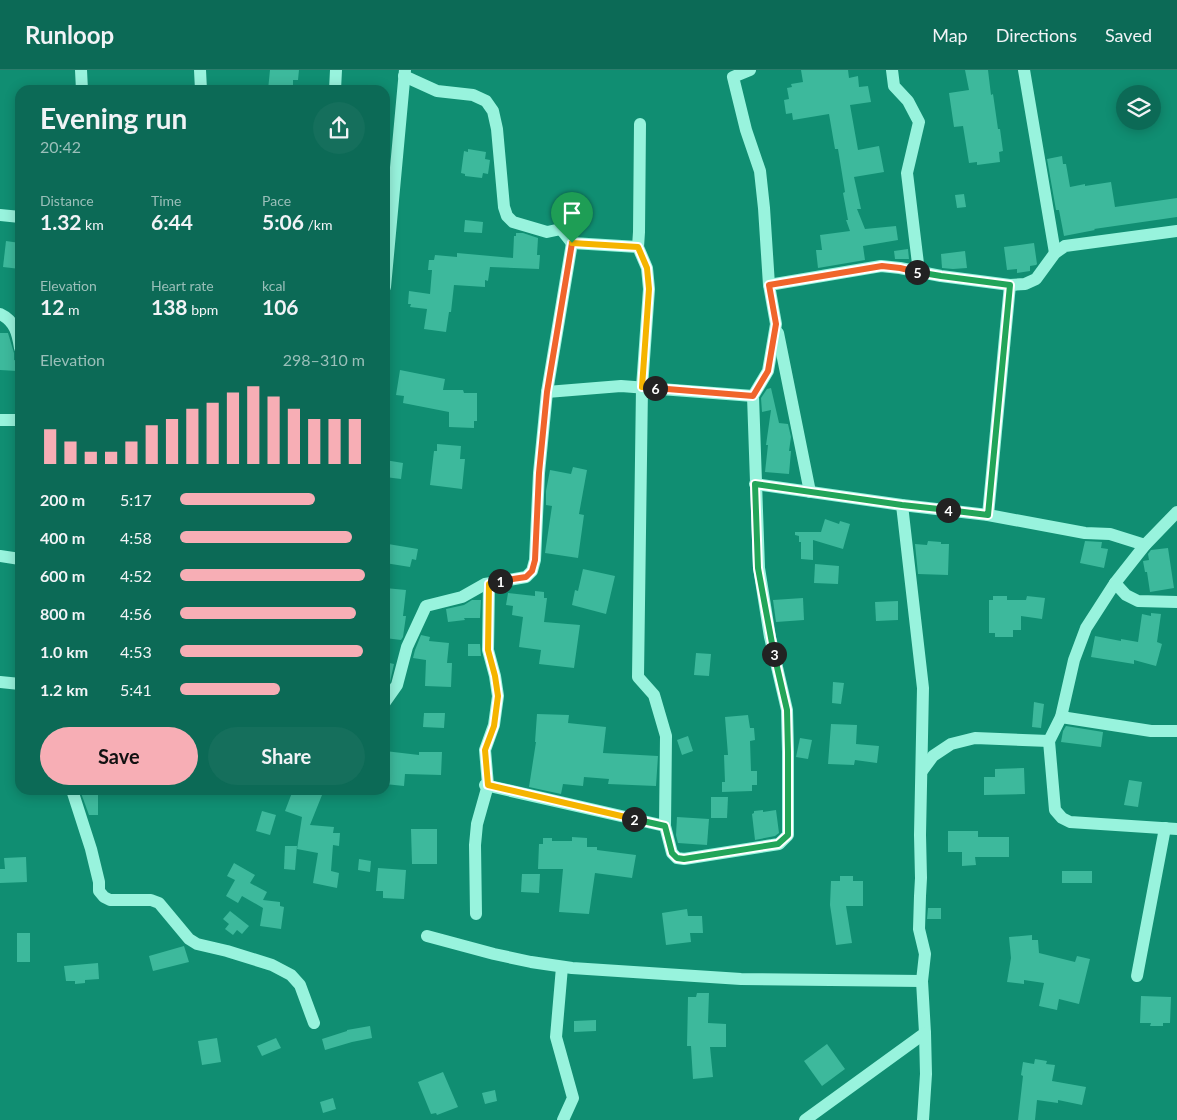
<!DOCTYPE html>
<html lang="en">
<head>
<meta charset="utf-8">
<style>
	body { margin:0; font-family:Lato,sans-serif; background:#156f5c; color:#f1f3f6; height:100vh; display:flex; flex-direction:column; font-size:19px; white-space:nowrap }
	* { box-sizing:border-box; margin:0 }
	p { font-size:16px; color:#9abfb9 }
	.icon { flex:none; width:28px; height:28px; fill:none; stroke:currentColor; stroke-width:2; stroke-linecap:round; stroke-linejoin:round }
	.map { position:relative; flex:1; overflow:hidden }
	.sheet { position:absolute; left:15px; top:15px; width:375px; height:710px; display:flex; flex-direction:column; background:#0c6a56; border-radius:15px; box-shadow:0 2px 12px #0003 }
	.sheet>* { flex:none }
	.tools { position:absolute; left:1116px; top:15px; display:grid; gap:10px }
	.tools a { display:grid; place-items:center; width:45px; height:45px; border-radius:50%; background:#0c6a56; box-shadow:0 2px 12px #0003; font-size:25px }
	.pin { position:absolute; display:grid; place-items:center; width:42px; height:42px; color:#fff; margin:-51px -21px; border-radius:50% 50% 50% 0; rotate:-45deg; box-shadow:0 0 5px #0007 }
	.pin .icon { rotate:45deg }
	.km { position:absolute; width:25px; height:25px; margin:-12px; border-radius:50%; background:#222; color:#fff; font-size:14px; line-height:25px; text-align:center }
	.round { display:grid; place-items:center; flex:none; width:52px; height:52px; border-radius:26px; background:#156f5c }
	.headline { display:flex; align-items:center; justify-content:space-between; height:85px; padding:0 25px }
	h1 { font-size:28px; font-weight:700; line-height:38px }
	.figures { display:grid; grid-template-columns:repeat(3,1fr); gap:8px; height:85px; padding:5px 25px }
	.figures div { display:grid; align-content:center }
	.figures b { font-size:21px; font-weight:700 }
	.figures small { font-size:14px; font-weight:400 }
	.figures p { font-size:14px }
	.chart { height:140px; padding:10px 25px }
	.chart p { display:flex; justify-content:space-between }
	.chart svg { width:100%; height:90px; margin-top:5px; stroke:#f7aeb5; stroke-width:6 }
	.button { display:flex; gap:10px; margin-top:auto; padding:10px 25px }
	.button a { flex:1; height:58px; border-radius:30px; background:#f7aeb5; color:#111; font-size:20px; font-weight:700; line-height:58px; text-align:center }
	.button a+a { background:#156f5c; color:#f1f3f6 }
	ul { padding:0 25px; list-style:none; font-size:16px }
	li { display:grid; grid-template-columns:80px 60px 1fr; align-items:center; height:38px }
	li i { height:12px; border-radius:6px; background:#f7aeb5 }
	header { display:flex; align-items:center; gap:30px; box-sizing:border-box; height:70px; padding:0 25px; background:#0c6a56; border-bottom:1px solid #2c7d6c }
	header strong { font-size:24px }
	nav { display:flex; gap:28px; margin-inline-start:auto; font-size:18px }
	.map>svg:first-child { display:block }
</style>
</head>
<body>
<header>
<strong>Runloop</strong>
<nav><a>Map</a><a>Directions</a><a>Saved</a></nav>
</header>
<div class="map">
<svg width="1177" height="1050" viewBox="0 0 1177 1050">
	<rect width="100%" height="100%" fill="#108e72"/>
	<!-- building -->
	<g fill="#3db99c">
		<polygon points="270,0 299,0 298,10 293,10 293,17 281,17 281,20 268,20"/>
		<polygon points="801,0 848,0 849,8 858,6 859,17 868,16 871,32 850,35 858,80 879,76 884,102 854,107 861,139 857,139 865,159 896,156 898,170 863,176 865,190 818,198 816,180 822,180 820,165 850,161 846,150 848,150 843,123 845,122 838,79 835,79 829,44 793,50 792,43 786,44 784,30 789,29 787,18 792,17 791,14 803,12"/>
		<polygon points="965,0 988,0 991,25 993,24 998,59 1000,59 1003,81 999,82 1000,92 977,95 977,92 969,93 963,56 954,57 949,23 969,20"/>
		<polygon points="468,79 486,82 485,89 490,90 488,104 483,103 482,108 465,106 465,104 461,103 464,81 468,82"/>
		<polygon points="1062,86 1063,94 1066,94 1070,117 1085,114 1085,116 1111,112 1115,137 1177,128 1177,147 1094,159 1095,160 1064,166 1059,140 1056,140 1047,89"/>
		<polygon points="964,124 966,137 957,138 955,125"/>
		<polygon points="465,150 483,152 482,163 464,162"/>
		<polygon points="516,163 523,163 538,168 537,185 540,185 539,199 490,197 488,211 485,210 485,217 454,215 451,242 449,242 446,262 424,259 427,239 410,237 411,234 408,234 409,221 430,224 432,200 428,200 429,190 434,190 435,185 457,187 457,183 513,188 514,166 516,166"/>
		<polygon points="6,171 20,173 20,199 3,197"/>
		<polygon points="1034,173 1037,194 1036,195 1030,196 1030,201 1017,203 1017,199 1007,200 1004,177"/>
		<polygon points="908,179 909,189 895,189 894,181"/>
		<polygon points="965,181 967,198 953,199 942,198 941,184"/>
		<polygon points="0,263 8,263 14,283 14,290 18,291 17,301 0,300"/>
		<polygon points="400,300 445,309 443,320 463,320 464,323 477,323 477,351 474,351 474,358 449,357 449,342 403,333 404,326 396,325"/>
		<polygon points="771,318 779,353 788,354 791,367 789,381 791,381 789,404 765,402 768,375 766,375 771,340 762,342 761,328 767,319"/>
		<polygon points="437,374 461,376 460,389 465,389 462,419 430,415 434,381 437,381"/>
		<polygon points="385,390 403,393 401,409 385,407"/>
		<polygon points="573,397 587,400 579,444 584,445 578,488 545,483 552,436 546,435 546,421 550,400 571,404"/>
		<polygon points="825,449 839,454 840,451 850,454 843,479 813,470 813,490 801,489 801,472 799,472 799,466 795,465 795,462 821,462"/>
		<polygon points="928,471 941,472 941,474 949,474 948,505 918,504 915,474 927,475"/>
		<polygon points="1085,471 1102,472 1101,478 1108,479 1104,498 1080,493"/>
		<polygon points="388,474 418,479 416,490 412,489 410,497 385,493"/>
		<polygon points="1168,478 1174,518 1150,522 1147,502 1145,502 1143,491 1149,490 1148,484 1151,480"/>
		<polygon points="815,494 839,496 838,514 814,513"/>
		<polygon points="583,499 615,506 606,544 572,535 575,520 578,521"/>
		<polygon points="385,518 406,520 403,546 406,546 403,567 401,570 385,568"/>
		<polygon points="535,521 544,522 544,528 547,528 544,552 580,555 574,598 539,594 541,580 519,577 523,547 512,545 513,536 506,535 508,523 535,526"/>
		<polygon points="993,526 1007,526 1007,530 1026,530 1027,526 1045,528 1042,549 1021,546 1021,560 1013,560 1013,567 995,567 995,563 989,563 989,530 993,530"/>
		<polygon points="803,528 804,550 776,552 773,530"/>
		<polygon points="472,530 481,530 480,548 464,548 465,550 448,552 446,539 464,535"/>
		<polygon points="898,531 898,550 876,551 875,532"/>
		<polygon points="1151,543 1161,544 1157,572 1162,574 1156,596 1134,590 1134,594 1091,587 1095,566 1121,571 1121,569 1138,572 1142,544 1151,546"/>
		<polygon points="421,565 430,567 429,571 449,573 447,593 452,593 451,617 425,616 426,590 413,588 415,580"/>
		<polygon points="468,574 480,574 481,586 468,586"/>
		<polygon points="696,583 711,584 709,606 694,605"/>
		<polygon points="385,592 394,594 390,612 385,618"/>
		<polygon points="833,612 844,613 841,634 832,633"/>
		<polygon points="1034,632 1044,634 1041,658 1032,657"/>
		<polygon points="424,643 445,643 444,658 423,657"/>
		<polygon points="537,644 569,645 568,653 606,657 603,683 658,686 656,716 608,714 609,709 584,707 583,716 563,714 561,724 529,717 536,672 535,672"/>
		<polygon points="748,645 750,658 754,658 755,670 750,671 751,701 757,701 757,715 752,715 752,721 722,722 722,712 725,712 724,685 728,685 725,647"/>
		<polygon points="831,654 857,655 856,674 879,676 877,693 855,690 854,695 828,694"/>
		<polygon points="1066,656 1103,662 1101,677 1061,672 1063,661"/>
		<polygon points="688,666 693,681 682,685 677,670"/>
		<polygon points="800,668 812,670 808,689 796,687"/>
		<polygon points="385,681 419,685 419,682 442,682 441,705 405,704 404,716 385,714"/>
		<polygon points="1024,698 1025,724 984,725 984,707 995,707 995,699"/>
		<polygon points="1129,710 1142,712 1138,737 1124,735"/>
		<polygon points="293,720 324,720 310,755 334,757 333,763 340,763 339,776 333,775 331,801 339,803 337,818 313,813 318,783 297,779 302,747 285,741"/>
		<polygon points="98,722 98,745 89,745 81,723"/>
		<polygon points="711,727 728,727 727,748 711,748"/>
		<polygon points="763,740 763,742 776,740 779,763 775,766 755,770 752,744 754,743 754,741"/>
		<polygon points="262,741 276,745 270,765 256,761"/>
		<polygon points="677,747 709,749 707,775 678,773 676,765"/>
		<polygon points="411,759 437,759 437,794 412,794"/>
		<polygon points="948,761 978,761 978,767 1009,767 1009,787 975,787 976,795 962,796 962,782 948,782"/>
		<polygon points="572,767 587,768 587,777 597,777 597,780 636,785 632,808 595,803 589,844 559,842 563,799 538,799 539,774 543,774 543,768 552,768 552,771 572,771"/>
		<polygon points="285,776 297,776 295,800 284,799"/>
		<polygon points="26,787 27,812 0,813 0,799 5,799 4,788"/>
		<polygon points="359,789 371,791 370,802 358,800"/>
		<polygon points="234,793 255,805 250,813 267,822 263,830 280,832 280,836 284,837 281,859 260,856 263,838 242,826 238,833 226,826 235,810 227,806"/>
		<polygon points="378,798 406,800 404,829 383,828 383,821 376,821"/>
		<rect x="1062" y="801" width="30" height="12"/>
		<polygon points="522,804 540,804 539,823 521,822"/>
		<polygon points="840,806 853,806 853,811 863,811 863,836 846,836 852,873 836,875 830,835 831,811 840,811"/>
		<polygon points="928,838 941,838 941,849 927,849"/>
		<polygon points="687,839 688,846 702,846 703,863 690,863 691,872 666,875 662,843"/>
		<polygon points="230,841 249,856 242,864 237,860 233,865 225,859 229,854 223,849"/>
		<rect x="17" y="863" width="13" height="29"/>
		<polygon points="1032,865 1032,870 1038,870 1039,883 1075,892 1077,886 1090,889 1079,934 1059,929 1057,940 1039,936 1044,913 1024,910 1024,914 1007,912 1011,888 1009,867"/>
		<polygon points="184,876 189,892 153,901 149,886"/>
		<polygon points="98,893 99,909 85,910 85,913 75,914 75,911 66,911 64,896"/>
		<polygon points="697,923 709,923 708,953 726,954 726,977 710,977 713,1007 693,1009 691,976 687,976 688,927 696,927"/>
		<polygon points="1141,926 1171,927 1170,953 1163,953 1163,956 1150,956 1151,953 1140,953"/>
		<polygon points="596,950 596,961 574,962 574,951"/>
		<polygon points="370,956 372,968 352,972 325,980 322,969 347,961 347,960"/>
		<polygon points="217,968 221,992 202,995 198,971"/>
		<polygon points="276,968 281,978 262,986 257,976"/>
		<polygon points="827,974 845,999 822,1016 804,991"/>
		<polygon points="1035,989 1047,991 1046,994 1055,995 1052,1011 1086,1017 1082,1035 1058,1030 1058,1033 1037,1030 1035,1050 1018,1050 1023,1006 1021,1005 1023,992 1034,994"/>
		<polygon points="443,1002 458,1037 437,1045 436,1043 431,1044 418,1012"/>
		<polygon points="495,1020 497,1031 485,1034 482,1023"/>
		<polygon points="333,1028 336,1039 323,1043 320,1032"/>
	</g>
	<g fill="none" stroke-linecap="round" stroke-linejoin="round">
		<!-- street -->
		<g stroke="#98f3dd" stroke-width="12">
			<polyline points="81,0 82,20"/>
			<polyline points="200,0 201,20"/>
			<polyline points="892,0 894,16 908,31 919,52 907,103 919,202"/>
			<polyline points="1024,0 1055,183"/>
			<polyline points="404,6 437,21 473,25 486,31 493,41 497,59 504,137 507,146 513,152 547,162 561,159 572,173 638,177"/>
			<polyline points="335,20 336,0"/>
			<polyline points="640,54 639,162 638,177 647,198 649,219 642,317 638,607 654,625 666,666 665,756"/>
			<polyline points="0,145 20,147"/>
			<polyline points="769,215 881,196 900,198 941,206 1010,215 1025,214 1036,209 1055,183 1065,176 1177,161"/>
			<polyline points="385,217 405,0"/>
			<path d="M0 244C15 251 18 264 20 278"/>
			<polyline points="778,263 810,422"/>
			<polyline points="547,322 621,316 753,326"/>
			<polyline points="0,350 20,350"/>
			<polyline points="755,414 902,435 988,445 1085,463 1110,464 1145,475"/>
			<polyline points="1177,442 1145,475 1115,513 1086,558 1074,590 1061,647 1049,671 1055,740 1062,748 1070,752 1177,759"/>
			<polyline points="988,445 1010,215"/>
			<polyline points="0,486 20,489"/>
			<polyline points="1115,513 1126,525 1138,531 1177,532"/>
			<polyline points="0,612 20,614"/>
			<polyline points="385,632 397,615 407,577 426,536 462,527 485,514 526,507 532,501 535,490 539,403 547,322 572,173"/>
			<polyline points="1061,647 1151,661 1177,661"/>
			<polyline points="922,701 933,686 951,674 975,668 1049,671"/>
			<polyline points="485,715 665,756 672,783 677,788 684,789 779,774 788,765 788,682 787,640 770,567 759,498 753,326 768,301 776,254 769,215 764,138 760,101 746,60 733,7 750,0"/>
			<polyline points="72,720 91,779 99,812 99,821 104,827 110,830 151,830 159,833 189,869 197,874 227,881 272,895 291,905 300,915 314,953"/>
			<polyline points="476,844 475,775 477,754 488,715 485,680 494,655 498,626 495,606 488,580 489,514"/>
			<polyline points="427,866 494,884 531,892 572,898 741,909 922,911"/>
			<polyline points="562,897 556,967 573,1028 563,1050"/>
			<polyline points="1137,906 1165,758"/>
			<polyline points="805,1050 925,963 922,911 925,884 919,859 920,826 921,808 920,765 923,618 902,435"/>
			<polyline points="923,1050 926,1004 925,963"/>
		</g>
	</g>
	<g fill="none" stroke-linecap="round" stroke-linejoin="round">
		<!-- split-1 casing -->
		<g stroke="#fff" stroke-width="10">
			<polyline id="split-1" points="500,511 526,507 532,501 535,490 539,403 547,322 572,173"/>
		</g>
		<!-- split-2 casing -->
		<g stroke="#fff" stroke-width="10">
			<polyline id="split-2" points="500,511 489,514 488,580 495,606 498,626 494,656 485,680 488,715 634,749"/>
		</g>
		<!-- split-3 casing -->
		<g stroke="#fff" stroke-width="10">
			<polyline id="split-3" points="634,749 665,756 672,783 677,788 684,789 778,774 788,765 788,682 787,640 774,584"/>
		</g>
		<!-- split-4 casing -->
		<g stroke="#fff" stroke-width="10">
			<polyline id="split-4" points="774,584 763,525 758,498 755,414 902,435 948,440"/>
		</g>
		<!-- split-5 casing -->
		<g stroke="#fff" stroke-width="10">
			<polyline id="split-5" points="917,202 941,206 1010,215 988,445 948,440"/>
		</g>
		<!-- split-6 casing -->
		<g stroke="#fff" stroke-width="10">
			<polyline id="split-6" points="655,318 753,326 768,301 776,254 769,215 882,196 900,198 917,202"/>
		</g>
		<!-- split-7 casing -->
		<g stroke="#fff" stroke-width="10">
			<polyline id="split-7" points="572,173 638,177 647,198 649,219 642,317 655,318"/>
		</g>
		<!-- split-1 -->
		<use href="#split-1" stroke="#f0652b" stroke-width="6"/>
		<!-- split-2 -->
		<use href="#split-2" stroke="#f5b400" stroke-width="6"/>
		<!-- split-3 -->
		<use href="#split-3" stroke="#22a559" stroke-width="6"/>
		<!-- split-4 -->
		<use href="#split-4" stroke="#22a559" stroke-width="6"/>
		<!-- split-5 -->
		<use href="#split-5" stroke="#22a559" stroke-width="6"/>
		<!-- split-6 -->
		<use href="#split-6" stroke="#f0652b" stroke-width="6"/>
		<!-- split-7 -->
		<use href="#split-7" stroke="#f5b400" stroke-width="6"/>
	</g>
</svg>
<div class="tools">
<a><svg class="icon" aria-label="layers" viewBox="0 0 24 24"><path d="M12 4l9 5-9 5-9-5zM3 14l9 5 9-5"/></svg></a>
</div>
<div class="pin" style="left:572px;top:173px;background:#1e9e55"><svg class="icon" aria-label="arrive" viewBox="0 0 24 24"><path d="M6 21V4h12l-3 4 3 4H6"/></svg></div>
<b class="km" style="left:500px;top:511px">1</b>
<b class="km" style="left:634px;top:749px">2</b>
<b class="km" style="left:774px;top:584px">3</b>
<b class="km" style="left:948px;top:440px">4</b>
<b class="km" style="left:917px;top:202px">5</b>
<b class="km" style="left:655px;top:318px">6</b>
<section class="sheet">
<div class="headline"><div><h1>Evening run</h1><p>20:42</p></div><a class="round"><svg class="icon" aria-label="share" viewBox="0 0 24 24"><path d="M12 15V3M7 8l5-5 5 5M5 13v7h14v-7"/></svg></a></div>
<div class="figures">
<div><p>Distance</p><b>1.32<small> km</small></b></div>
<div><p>Time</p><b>6:44</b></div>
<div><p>Pace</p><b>5:06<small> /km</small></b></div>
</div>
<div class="figures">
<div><p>Elevation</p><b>12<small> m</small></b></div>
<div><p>Heart rate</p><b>138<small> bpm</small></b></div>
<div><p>kcal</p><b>106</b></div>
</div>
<div class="chart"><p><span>Elevation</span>298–310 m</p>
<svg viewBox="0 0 160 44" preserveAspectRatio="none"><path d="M5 44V27M15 44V33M25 44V38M35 44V38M45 44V33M55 44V25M65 44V22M75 44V17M85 44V14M95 44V9M105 44V6M115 44V11M125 44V17M135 44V22M145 44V22M155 44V22"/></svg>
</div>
<ul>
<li><b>200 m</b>5:17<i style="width:73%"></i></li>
<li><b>400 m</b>4:58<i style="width:93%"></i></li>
<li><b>600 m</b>4:52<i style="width:100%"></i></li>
<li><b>800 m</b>4:56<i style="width:95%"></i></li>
<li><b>1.0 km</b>4:53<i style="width:99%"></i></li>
<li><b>1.2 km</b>5:41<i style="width:54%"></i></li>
</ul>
<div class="button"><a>Save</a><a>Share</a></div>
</section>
</div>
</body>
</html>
